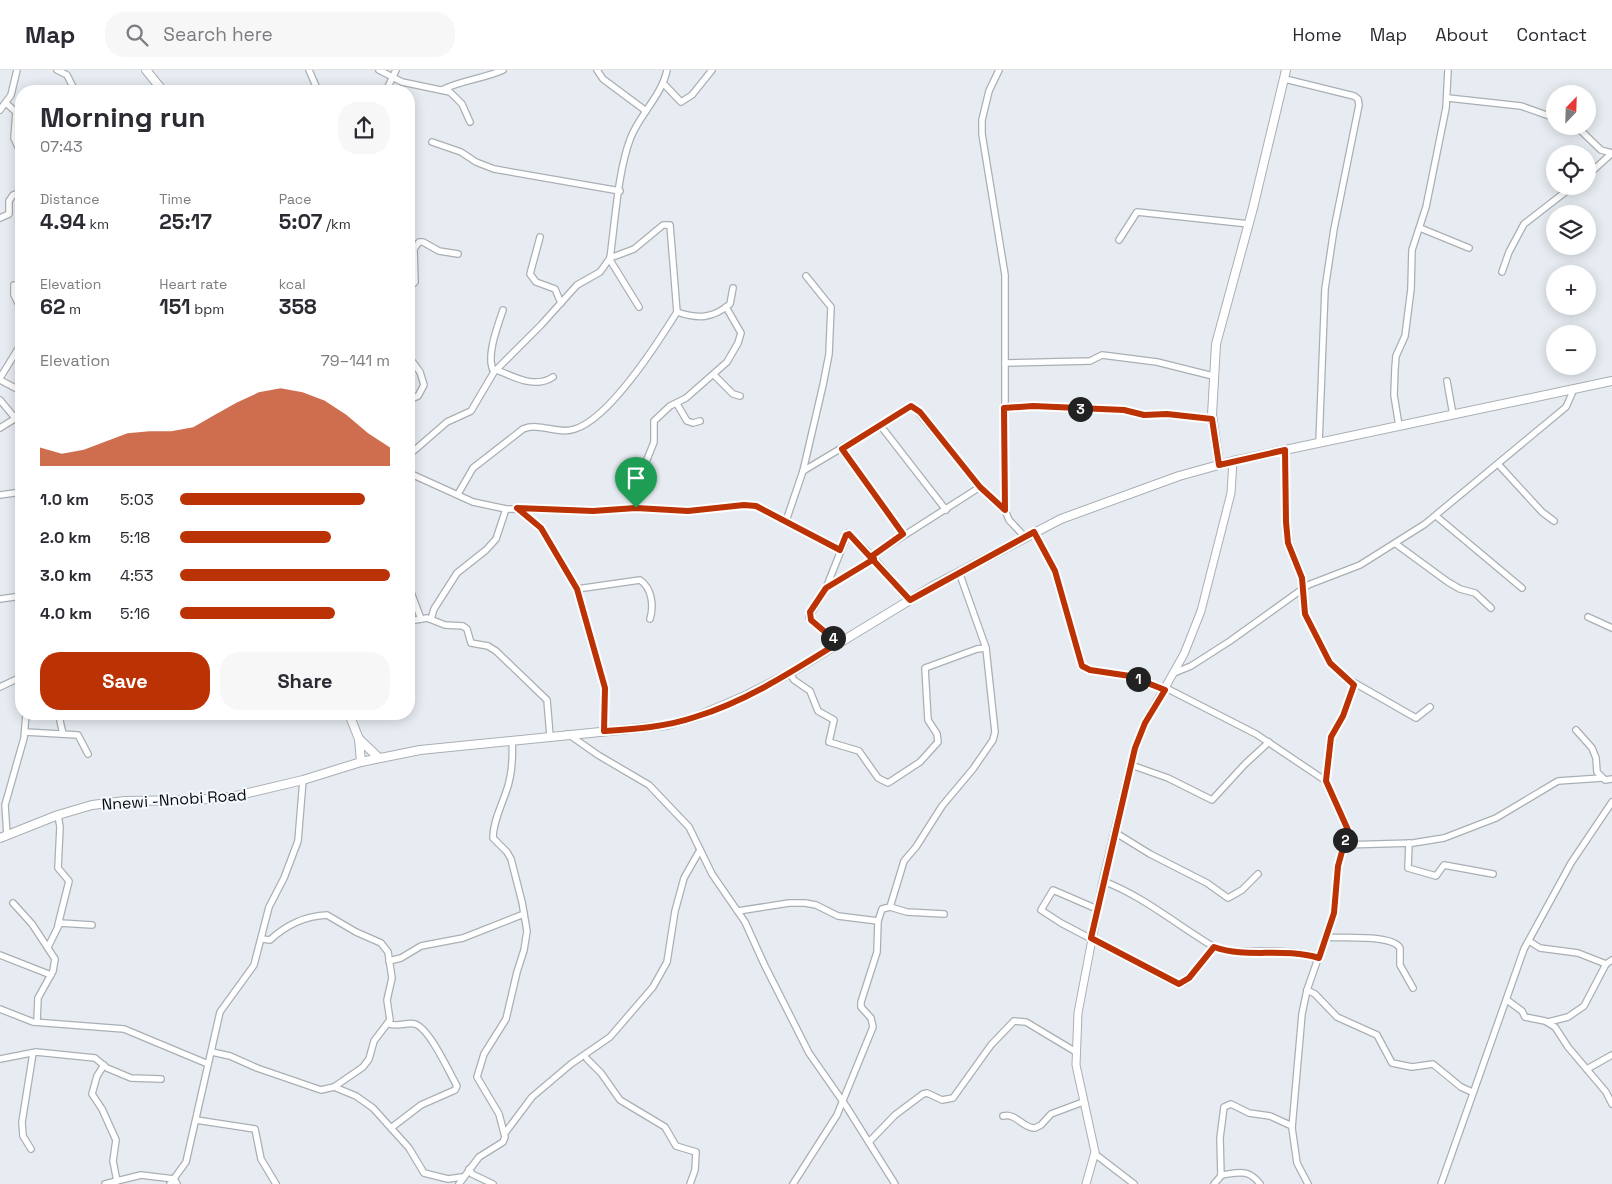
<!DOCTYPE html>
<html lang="en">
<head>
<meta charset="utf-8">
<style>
	body { margin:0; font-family:"Space Grotesk",sans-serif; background:#f7f7f7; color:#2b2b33; height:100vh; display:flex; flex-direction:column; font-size:19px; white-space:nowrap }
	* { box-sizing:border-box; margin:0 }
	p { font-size:16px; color:#7c7c81 }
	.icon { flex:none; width:28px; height:28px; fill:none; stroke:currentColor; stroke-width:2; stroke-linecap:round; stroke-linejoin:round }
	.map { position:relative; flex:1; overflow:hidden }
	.drawer { position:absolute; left:15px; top:15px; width:400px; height:635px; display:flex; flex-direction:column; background:#fff; border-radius:20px; box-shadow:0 2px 12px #0003 }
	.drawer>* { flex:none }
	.needle { width:32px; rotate:23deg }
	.tools { position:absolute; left:1546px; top:15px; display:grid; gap:10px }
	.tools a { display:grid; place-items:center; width:50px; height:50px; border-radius:50%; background:#fff; box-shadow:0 2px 12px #0003; font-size:25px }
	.pin { position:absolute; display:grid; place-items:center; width:42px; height:42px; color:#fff; margin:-51px -21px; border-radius:50% 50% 50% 0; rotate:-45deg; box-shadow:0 0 5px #0007 }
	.pin .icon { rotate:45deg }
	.km { position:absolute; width:25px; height:25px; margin:-12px; border-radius:50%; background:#222; color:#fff; font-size:14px; line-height:25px; text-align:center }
	.round { display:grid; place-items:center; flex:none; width:52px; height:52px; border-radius:20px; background:#f7f7f7 }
	.summary { display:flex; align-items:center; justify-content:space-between; height:85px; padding:0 25px }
	h1 { font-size:28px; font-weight:700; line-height:38px }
	.figures { display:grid; grid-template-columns:repeat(3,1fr); gap:8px; height:85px; padding:5px 25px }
	.figures div { display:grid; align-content:center }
	.figures b { font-size:21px; font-weight:700 }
	.figures small { font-size:14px; font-weight:400 }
	.figures p { font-size:14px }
	.chart { height:140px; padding:10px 25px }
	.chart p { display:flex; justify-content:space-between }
	.chart svg { width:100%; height:90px; margin-top:5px; fill:#bb3204; opacity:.7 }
	.primary-button { display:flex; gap:10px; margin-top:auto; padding:10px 25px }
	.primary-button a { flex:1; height:58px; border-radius:20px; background:#bb3204; color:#fff; font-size:20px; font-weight:700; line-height:58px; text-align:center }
	.primary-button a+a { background:#f7f7f7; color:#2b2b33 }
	ul { padding:0 25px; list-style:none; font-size:16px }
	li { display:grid; grid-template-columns:80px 60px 1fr; align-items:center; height:38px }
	li i { height:12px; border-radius:6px; background:#bb3204 }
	header { display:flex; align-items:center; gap:30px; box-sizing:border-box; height:70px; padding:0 25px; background:#fff; border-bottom:1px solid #e1e1e2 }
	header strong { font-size:24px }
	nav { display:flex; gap:28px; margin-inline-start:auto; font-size:18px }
	.search { width:350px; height:45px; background:#f7f7f7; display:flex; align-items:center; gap:12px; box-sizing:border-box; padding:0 18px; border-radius:20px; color:#7c7c81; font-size:19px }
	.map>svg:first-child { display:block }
</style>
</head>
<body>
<header>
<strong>Map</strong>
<div class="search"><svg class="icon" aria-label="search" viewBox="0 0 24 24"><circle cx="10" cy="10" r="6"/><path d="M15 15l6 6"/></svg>Search here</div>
<nav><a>Home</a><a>Map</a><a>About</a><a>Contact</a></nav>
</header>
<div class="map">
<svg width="1612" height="1114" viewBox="0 0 1612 1114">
	<rect width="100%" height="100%" fill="#e7ecf2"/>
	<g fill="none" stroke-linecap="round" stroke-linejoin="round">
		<!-- minor casing -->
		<g stroke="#a9afb3" stroke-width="8">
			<g id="minor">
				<polyline points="57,0 67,5 75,21"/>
				<polyline points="309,0 318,21"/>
				<polyline points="379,0 402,12 450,22 462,34 470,52"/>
				<polyline points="597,0 603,9 646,41"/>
				<polyline points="999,0 989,21 982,50 982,64 1005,205 1005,440 1009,450 1024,466"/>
				<polyline points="1285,9 1354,26 1358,29 1359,35 1334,159 1325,219 1319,373"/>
				<polyline points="663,13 681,32 692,25 712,0"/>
				<path d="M442 20C461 10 483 9 503 0"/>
				<polyline points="386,21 396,0"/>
				<polyline points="1448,28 1521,36 1555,48"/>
				<polyline points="7,34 16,42 14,68 21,83"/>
				<polyline points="0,40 11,25 17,0"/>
				<polyline points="1576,56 1601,80 1612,83"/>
				<polyline points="432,72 461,82 476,92 494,99 620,121"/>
				<polyline points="1588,105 1612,83"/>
				<polyline points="0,148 9,144 9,131 13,125 21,122"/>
				<polyline points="1420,158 1469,178"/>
				<polyline points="540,167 530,204 536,212 555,219 561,233"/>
				<polyline points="1119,170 1137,142 1249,154"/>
				<polyline points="610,190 639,237"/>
				<polyline points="1502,202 1509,182 1524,154 1573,116"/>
				<polyline points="14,215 14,225 21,239"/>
				<polyline points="409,218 415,212 414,179 419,172 423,172 439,181 458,184"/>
				<path d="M677 242C698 249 712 249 730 234L733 218"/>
				<polyline points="409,287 420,302 424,315 418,326 409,330"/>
				<polyline points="1005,293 1090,291 1102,285 1157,292 1213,306"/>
				<path d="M497 300C514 307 535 319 553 307"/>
				<path d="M494 302C485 288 498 255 503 240"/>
				<polyline points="714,305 733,324 740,326"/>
				<polyline points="0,308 21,274"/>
				<polyline points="0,310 21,321"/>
				<polyline points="1447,311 1453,345"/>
				<polyline points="0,330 21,355"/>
				<polyline points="677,334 687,351 693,353 700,351"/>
				<polyline points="1004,338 1033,336 1124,340 1144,345 1167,345 1212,349"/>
				<polyline points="880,355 911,336 914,337 980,417 1005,440"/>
				<polyline points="1399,356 1394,325 1395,298 1396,286 1405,266 1411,219 1412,180 1426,137 1446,38 1448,0"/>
				<polyline points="0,358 16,348"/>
				<polyline points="841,379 903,464"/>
				<polyline points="1285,380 1286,452 1289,473 1302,507 1305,544 1330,593 1354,615 1343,646 1331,667 1326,711"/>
				<path d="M409 385 447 352 471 341 494 302 541 255 577 215 600 202 610 188C615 153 618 99 631 67 640 44 662 25 667 0"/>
				<polyline points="1498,394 1542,442 1554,451"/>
				<polyline points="803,401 880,355 946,440"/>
				<polyline points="409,403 473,432 506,439 593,441 636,438 688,441 744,435 756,436 840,480"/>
				<path d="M458 424 473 398 523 359C540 352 558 365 575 359 610 348 657 274 677 242L670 155H663L634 179 610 188"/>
				<polyline points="0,425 21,422"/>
				<polyline points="517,438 541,458 577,519 605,618 604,661"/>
				<polyline points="636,438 640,407 654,372 654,351 670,336 686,328 727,292 738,273 741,263 726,237"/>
				<polyline points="1436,446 1522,518"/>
				<polyline points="786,451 803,401 823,315 829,284 831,237 806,206"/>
				<polyline points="1034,462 1055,501 1082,597 1090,600 1130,606 1165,619"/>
				<polyline points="1396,474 1448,512 1460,519 1475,523 1491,538"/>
				<polyline points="872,486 980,417"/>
				<polyline points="409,517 421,549"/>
				<polyline points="826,518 874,489"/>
				<path d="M577 519 640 510C652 518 654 536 650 549"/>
				<polyline points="0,529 21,526"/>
				<polyline points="1588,547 1612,558"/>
				<polyline points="431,549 434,539 457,503 486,480 496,469 506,439"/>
				<polyline points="409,551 427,548 445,555 463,556 467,559 471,573 488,576 496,581 547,630 550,666"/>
				<polyline points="839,573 809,547 826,518 848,463 872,486 910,530"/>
				<polyline points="409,575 410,590"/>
				<polyline points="790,603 794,610 810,621 818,641 834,650 829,672 859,681 878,708 888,713 920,692 938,672 937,664 928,650 925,598 977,579 986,578"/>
				<polyline points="1174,603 1191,596 1230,571 1308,515 1360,495 1425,454 1566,337 1574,319"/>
				<polyline points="1353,612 1416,648 1430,637"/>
				<polyline points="0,617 21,607"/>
				<polyline points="1166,618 1256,664 1326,711 1347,756 1338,796 1334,843 1307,920 1302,944 1292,1058 1297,1093 1308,1114"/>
				<polyline points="61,644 60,651 63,664"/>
				<polyline points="1576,660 1592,678 1596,688 1597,702 1605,710 1612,709"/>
				<polyline points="25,662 78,665 88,684"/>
				<polyline points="568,664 598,685 649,715 689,757 712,804 745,852 765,896 809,983 846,1036 895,1114"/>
				<polyline points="1131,695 1168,708 1212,730 1245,694 1269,672"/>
				<polyline points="58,745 60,757 58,798 69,811 58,855"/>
				<polyline points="1116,763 1150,784 1207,813 1228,828 1242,820 1258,804"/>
				<polyline points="7,765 5,735 24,668 26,644"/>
				<polyline points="1409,773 1408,798 1436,806 1444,795 1493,804"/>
				<polyline points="1343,775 1413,773 1444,768 1496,748 1558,711 1602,708"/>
				<path d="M1103 811C1143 826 1177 855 1214 877 1233 884 1248 881 1268 881 1285 881 1302 883 1319 887"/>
				<polyline points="13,833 32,854 55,889 53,901 38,928 37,952"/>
				<polyline points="890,837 907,842 944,844"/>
				<polyline points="1097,839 1053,820 1041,840 1061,853 1177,914 1185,912 1189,908 1214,877"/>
				<polyline points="738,841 789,833 805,833 816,835 838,846 878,851"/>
				<path d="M1326 867C1343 869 1392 864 1400 878V895L1413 918"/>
				<polyline points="1529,871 1540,878 1578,883 1606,894"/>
				<polyline points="48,877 60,853 92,855"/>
				<polyline points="0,885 51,905"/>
				<polyline points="389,891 401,888 421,876 463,868 524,844"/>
				<polyline points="1307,920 1315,924 1337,947 1377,965 1392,993 1412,997 1433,994 1461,1017 1472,1022"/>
				<polyline points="1507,930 1522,941 1525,947 1545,951 1555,957 1568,977 1606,1022 1612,1034"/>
				<polyline points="0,939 33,952 124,959 208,994"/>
				<polyline points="1548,952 1568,947 1584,936 1606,894 1612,890"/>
				<path d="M389 954C398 957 407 952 415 954 430 959 449 1002 457 1016L455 1020 421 1035 391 1058"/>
				<path d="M212 982 230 986 257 998 321 1020 334 1017 363 997 369 989 374 971 390 950 387 930 392 908 388 882 381 873 356 862 327 845C305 846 286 855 270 870L262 869"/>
				<polyline points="0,989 36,982 95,988 107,998 131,1008 161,1009"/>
				<polyline points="587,989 601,1003 620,1030 665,1057 676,1076 696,1082 695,1100 690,1114"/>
				<polyline points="104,995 97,1006 92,1024 102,1039 116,1070 113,1091 117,1111"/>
				<polyline points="1587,999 1612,985"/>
				<polyline points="334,1017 356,1026 373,1038 409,1078 424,1103 448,1109 462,1107"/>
				<path d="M1003 1046C1017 1043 1022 1058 1035 1058L1041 1055 1051 1044 1083 1032"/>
				<polyline points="196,1050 255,1059 261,1089 276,1114"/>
				<polyline points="505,1063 532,1027 571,994 610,967 653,917 667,892 675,841 684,808 700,780"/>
				<polyline points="869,1072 895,1045 923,1024 927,1023 942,1030 953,1028 991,975 1014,951 1026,952 1076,982"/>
				<polyline points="31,1079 23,1066 22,1052 33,983"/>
				<polyline points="1095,1084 1134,1114"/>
				<polyline points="469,1099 472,1104 493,1114"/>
				<path d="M1221 1105C1238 1103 1248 1098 1260 1114"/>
				<polyline points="105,1114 141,1105 174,1109 177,1114"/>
				<polyline points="170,1114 186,1092 220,942 254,895 269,837 284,808 298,771 303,710"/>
				<path d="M459 1114 479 1087 503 1072 505 1067 499 1044 477 1007 484 984 506 949 517 902 524 880 527 861 522 832 511 789 507 782 493 768C493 752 501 737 506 722 512 706 513 687 512 670"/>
				<polyline points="793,1114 837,1045 873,957 871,948 861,937 861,932 877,882 878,851 882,839 890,837 904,791 916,777 942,736 973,699 993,670 995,662 986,578 959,502"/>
				<polyline points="1214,1114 1221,1106 1220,1068 1224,1037 1231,1034 1249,1043 1270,1046 1292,1056"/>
				<polyline points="1441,1114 1524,879 1571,793 1612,732"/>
			</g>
		</g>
		<!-- tertiary casing -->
		<g stroke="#a9afb3" stroke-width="9">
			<polyline id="tertiary" points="1086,1114 1095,1082 1076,995 1078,943 1103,811 1135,678 1145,653 1184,584 1201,541 1231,423 1233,391"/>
		</g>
		<!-- secondary casing -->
		<g stroke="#a9afb3" stroke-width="10">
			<g id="secondary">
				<polyline points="146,0 163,21"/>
				<polyline points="1219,395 1212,345 1216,274 1253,138 1286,0"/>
				<polyline points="349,644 359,669 361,692"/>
				<polyline points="359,669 378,687"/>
				<polyline points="0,768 58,745 92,735 125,731 195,730 231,727 303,710 361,692 420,680 630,659 667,655 696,647 747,625 790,603 933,516 1061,449 1179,406 1233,391 1612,311"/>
			</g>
		</g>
		<!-- minor -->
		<use href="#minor" stroke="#fff" stroke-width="5.5"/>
		<!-- tertiary -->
		<use href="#tertiary" stroke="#fff" stroke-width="7"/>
		<!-- secondary -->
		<use href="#secondary" stroke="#fff" stroke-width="8"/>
	</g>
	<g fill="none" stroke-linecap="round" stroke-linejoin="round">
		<!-- route casing -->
		<g stroke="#fff" stroke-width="10">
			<path id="route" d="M636 438 688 441 744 435 756 436 840 480 846 465 849 464 910 530 1034 462 1055 501 1082 596 1090 600 1130 606 1165 620 1145 653 1135 678 1091 868 1179 914 1189 908 1214 877C1247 889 1282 877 1319 888L1334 843 1338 796 1348 760 1326 711 1331 667 1343 646 1354 615 1330 593 1305 544 1302 508 1288 473 1286 452 1285 380 1219 395 1212 349 1167 344 1144 345 1124 340 1033 336 1004 338 1005 440 980 417 920 342 911 336 842 379 903 464 872 486 874 489 826 518 810 542 811 550 838 573C793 601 747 631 695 647 666 657 634 659 604 661L605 618 577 519 541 458 517 438 593 441 636 438"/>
		</g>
		<!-- route -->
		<use href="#route" stroke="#bb3204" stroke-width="6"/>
	</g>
	<g text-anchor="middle" stroke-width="4" stroke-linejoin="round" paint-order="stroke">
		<!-- street labels -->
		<g font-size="16" fill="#0a0c0e" stroke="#f4faff">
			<text transform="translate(174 729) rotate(-4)" y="6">Nnewi -Nnobi Road</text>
		</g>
	</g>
</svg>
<div class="tools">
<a><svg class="needle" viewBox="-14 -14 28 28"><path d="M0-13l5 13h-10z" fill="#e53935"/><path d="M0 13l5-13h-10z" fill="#7c7c81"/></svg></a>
<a><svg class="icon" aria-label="locate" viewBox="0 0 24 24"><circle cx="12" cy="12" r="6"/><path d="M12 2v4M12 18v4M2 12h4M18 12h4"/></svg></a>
<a><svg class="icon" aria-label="layers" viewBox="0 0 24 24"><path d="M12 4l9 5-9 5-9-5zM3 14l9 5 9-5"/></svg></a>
<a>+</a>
<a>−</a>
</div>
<div class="pin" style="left:636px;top:438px;background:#1e9e55"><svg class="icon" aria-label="arrive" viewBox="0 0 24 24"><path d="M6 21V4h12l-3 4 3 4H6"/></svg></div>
<b class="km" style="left:1138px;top:609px">1</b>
<b class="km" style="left:1345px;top:770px">2</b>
<b class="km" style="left:1080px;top:339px">3</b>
<b class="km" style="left:833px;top:568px">4</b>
<section class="drawer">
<div class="summary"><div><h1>Morning run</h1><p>07:43</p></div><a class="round"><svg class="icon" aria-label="share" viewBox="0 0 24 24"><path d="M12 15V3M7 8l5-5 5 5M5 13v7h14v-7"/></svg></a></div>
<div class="figures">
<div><p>Distance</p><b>4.94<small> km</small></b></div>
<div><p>Time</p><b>25:17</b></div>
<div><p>Pace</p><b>5:07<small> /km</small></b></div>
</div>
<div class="figures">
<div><p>Elevation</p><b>62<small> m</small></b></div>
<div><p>Heart rate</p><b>151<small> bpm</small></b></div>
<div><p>kcal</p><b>358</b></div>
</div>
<div class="chart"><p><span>Elevation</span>79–141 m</p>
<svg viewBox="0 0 160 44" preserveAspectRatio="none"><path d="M0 44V35L10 38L20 36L30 32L40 28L50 27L60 27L70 25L80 19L90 13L100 8L110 6L120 8L130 12L140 19L150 28L160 35V44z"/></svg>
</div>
<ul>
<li><b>1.0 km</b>5:03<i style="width:88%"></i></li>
<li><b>2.0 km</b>5:18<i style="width:72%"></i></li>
<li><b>3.0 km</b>4:53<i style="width:100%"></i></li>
<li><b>4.0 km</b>5:16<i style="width:74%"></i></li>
</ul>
<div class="primary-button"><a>Save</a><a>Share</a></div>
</section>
</div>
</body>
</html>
